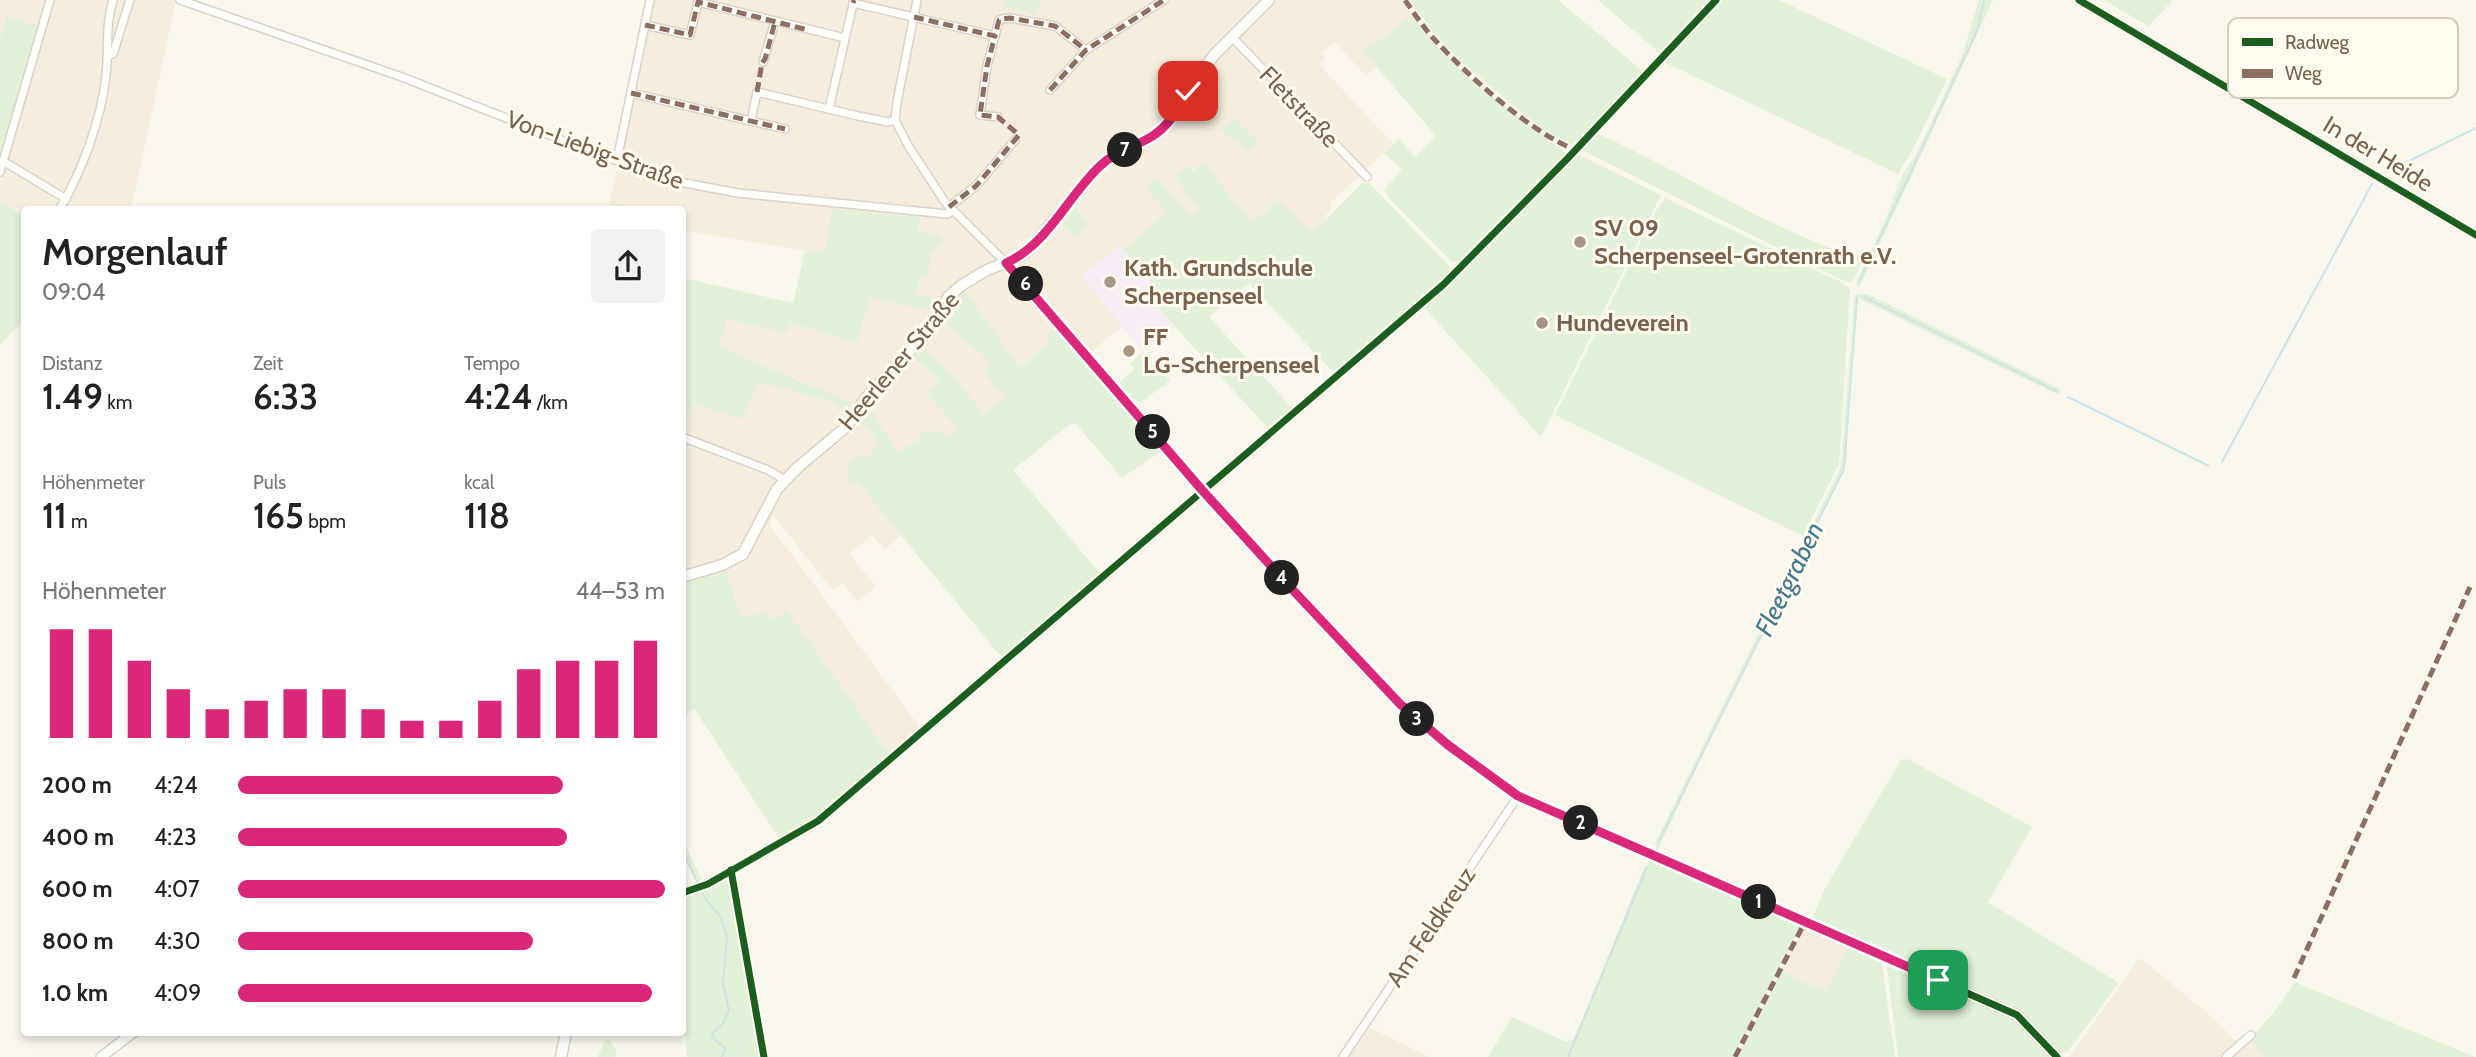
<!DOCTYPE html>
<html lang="de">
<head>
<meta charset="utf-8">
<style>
	body { margin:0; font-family:Cabin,sans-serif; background:#f2f2f2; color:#222; height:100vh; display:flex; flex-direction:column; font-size:26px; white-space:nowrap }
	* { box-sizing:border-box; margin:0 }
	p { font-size:23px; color:#767676 }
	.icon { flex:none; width:38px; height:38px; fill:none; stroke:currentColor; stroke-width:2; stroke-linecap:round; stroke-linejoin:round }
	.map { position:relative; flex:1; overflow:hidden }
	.panel { position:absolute; left:21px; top:206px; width:665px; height:830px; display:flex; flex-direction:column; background:#fff; border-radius:7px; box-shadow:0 4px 10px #0003 }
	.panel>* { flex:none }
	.pin { position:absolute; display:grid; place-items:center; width:60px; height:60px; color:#fff; margin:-30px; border-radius:14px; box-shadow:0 4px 10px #0006 }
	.km { position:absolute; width:35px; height:35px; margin:-18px; border-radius:50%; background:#222; color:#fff; font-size:19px; line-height:35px; text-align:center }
	.round { display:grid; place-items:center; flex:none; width:74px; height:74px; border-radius:7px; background:#f2f2f2 }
	.headline { display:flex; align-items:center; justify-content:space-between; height:119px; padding:0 21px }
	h1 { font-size:38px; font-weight:600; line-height:52px }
	.stats { display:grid; grid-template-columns:repeat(3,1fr); gap:10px; height:119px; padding:7px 21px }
	.stats div { display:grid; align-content:center }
	.stats b { font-size:35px; font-weight:600 }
	.stats small { font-size:19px; font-weight:400 }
	.stats p { font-size:19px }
	.chart { height:196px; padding:14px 21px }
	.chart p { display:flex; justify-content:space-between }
	.chart svg { width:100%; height:126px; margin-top:7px; stroke:#db2777; stroke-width:6 }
	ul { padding:0 21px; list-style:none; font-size:23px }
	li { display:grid; grid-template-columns:112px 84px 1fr; align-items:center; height:52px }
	li i { height:18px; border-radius:9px; background:#db2777 }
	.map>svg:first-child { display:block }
</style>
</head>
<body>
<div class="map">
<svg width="2476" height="1057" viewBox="0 0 2476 1057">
	<rect width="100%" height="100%" fill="#f9f6ee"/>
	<!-- residential -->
	<g fill="#f5edde">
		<polygon points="0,0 176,0 131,210 24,210 24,216 0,201 0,181 20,117 0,99"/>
		<polygon points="653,0 1402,0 1423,30 1366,76 1335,42 1322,53 1326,57 1319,64 1393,144 1329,204 1332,208 1325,216 1329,219 1313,234 1253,224 1188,165 1199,210 1191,217 1159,178 1146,186 1166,213 1124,250 1160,292 1151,302 1173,327 1143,352 1122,326 1091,352 1063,320 1045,338 1049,342 1020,368 965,292 942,320 991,363 984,373 1005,396 985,414 944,367 940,381 927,394 958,429 937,445 925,434 910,446 897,453 867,405 880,443 867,458 846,467 901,536 885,549 872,535 849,554 876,587 858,602 843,582 833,591 773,515 769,524 922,730 892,758 787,612 773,620 769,613 740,617 726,571 683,584 683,431 694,404 743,419 758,382 797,392 807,383 719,347 727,319 787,333 789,323 857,343 870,298 929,310 915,295 921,276 825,254 683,230 682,210 608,210"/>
		<polygon points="1806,924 1850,944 1828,992 1781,971"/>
		<polygon points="2140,958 2212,1017 2241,1046 2250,1039 2263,1057 2069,1057"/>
		<polygon points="1368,1027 1429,1057 1347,1057"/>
	</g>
	<!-- education -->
	<polygon fill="#f7edf5" points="1120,246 1160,292 1151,302 1173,327 1143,352 1081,276"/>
	<!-- green -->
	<g fill="#e3f1d8">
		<polygon points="1004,0 1040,0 1036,15 1007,7 1002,11"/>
		<polygon points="1409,0 1558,0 1645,73 1580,143 1574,146 1542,129 1465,65 1441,42"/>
		<polygon points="1598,0 1705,0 1709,4 1661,54"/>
		<polygon points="1718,0 1779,0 1947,79 1913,149 1898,174 1662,61"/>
		<polygon points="1979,0 1993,0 1870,265 1859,287 1857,286 1856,283 1885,221 1902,176 1917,153 1962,56"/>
		<polygon points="2104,0 2173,0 2148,26"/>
		<polygon points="1412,15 1442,52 1481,88 1566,153 1566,157 1459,263 1452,262 1388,197 1384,190 1402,170 1384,153 1399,139 1415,157 1436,136 1362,50 1370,43 1374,45"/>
		<polygon points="7,16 40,27 0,157 0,41"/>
		<polygon points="1233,117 1258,142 1248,152 1235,139 1232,140 1221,129"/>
		<path d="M1596 133C1668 165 1735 208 1808 239 1826 247 1845 253 1863 260L1852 282 1844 281 1582 150Z"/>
		<polygon points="1577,154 1661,195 1541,437 1422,305 1510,222"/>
		<polygon points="1203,163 1253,223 1278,200 1312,234 1362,183 1369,183 1450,267 1450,273 1447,278 1335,374 1249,283 1209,317 1294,410 1269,429 1151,301 1160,292 1124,250 1166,213 1145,186 1158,178 1191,217 1199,210 1175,177 1188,165 1193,171"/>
		<polygon points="1665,198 1843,283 1850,290 1839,464 1803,536 1555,415 1656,211"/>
		<polygon points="0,201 24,216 24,320 0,345"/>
		<polygon points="1075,207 1088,224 1077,238 1062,224"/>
		<polygon points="832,209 919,217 918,232 937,234 943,239 931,254 928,276 921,275 915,294 936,300 930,310 870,298 857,343 790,323 787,333 727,319 719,347 853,403 846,412 830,401 758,382 743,419 694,404 683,431 683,278 793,303 805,251 825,253"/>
		<polygon points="965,291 1020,368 1049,342 1045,337 1058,326 1164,449 1122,478 1077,425 1071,423 1013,470 1101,575 1003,659 859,484 851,484 848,480 850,472 846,467 857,455 867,458 879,443 859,419 867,404 897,452 917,441 921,431 937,431 949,436 958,429 927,394 940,381 914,358 922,346 944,367 985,414 1005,397 984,373 991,363 942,320 954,299"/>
		<polygon points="1862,294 1867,294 2056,387 2060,391 2059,395 1858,298 1844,470 1729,699 1657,852 1655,846 1657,839 1841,466 1854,302 1855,295"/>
		<polygon points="1143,352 1170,381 1141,402 1134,403 1117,384 1135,369 1130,363"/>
		<polygon points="726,571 740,616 769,613 773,620 787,611 892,758 816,821 780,840 694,708 683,718 683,584"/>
		<polygon points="1908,759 2032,827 1988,902 2119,983 2067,1052 2060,1053 2017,1010 1812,919 1824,890 1901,760"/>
		<polygon points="1519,801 1638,852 1643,858"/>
		<polygon points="682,841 683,841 704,884 698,886 683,855"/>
		<polygon points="1652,861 1656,861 1800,922 1799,929 1733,1057 1488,1057 1512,1017 1566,1042 1574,1039 1644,868"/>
		<polygon points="725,877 736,897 760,1057 687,1057 682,999 683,894"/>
		<polygon points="1850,944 1881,957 1895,1057 1737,1057 1781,971 1827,992"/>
		<polygon points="1886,960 2010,1014 2053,1057 1898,1057"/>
		<polygon points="2295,982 2475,1057 2263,1057 2250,1039 2274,1012"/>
		<polygon points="605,1040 609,1040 617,1051 615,1057 598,1057"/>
	</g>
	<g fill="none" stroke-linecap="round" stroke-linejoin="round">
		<!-- stream -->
		<g stroke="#cee4eb" stroke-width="2">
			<polyline points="2387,172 2476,128"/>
			<polyline points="1860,280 1977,31 1984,0"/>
			<polyline points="1864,297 2056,391"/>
			<polyline points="2068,397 2209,466"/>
			<polyline points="2222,462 2372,184"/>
			<polyline points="1659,841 1844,469 1857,298"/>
			<polyline points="682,850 705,898 720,916 727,936 723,984 729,1010 724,1022 713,1033 712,1037 726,1049 722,1057"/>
			<polyline points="1568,1057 1647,867"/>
		</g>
		<!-- minor casing -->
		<g stroke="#d9d3cc" stroke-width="10">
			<g id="minor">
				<polyline points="180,0 402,77 600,155 674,181 738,193 947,214 953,211"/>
				<polyline points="917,0 897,102 895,120 909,147 945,202 1006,263"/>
				<polyline points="2079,0 2476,235"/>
				<polyline points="853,3 995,36 999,20 1002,19 1010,18 1055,26 1086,50"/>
				<polyline points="645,25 690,35 698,2 845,38"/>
				<polyline points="995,36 987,66 980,115 998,117"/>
				<polyline points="1232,37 1367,177"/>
				<polyline points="107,56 113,54 130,0"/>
				<polyline points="763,62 775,22"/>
				<polyline points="1050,90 1086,50 1164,0"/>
				<polyline points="631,93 785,129"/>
				<polyline points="829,109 854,0"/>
				<polyline points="751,121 757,92 858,116 889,122 895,120"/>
				<polyline points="617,160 650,0"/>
				<polyline points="3,161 66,199"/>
				<polyline points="0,172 50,0"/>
				<polyline points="949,207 976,186 1015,140"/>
				<path d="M59 210C82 172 101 120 106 76 109 50 105 25 113 0"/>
				<polyline points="682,437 768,470 785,480"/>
				<polyline points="1343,1057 1518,796"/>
				<polyline points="2226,1057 2251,1035"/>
			</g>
		</g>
		<!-- tertiary casing -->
		<g stroke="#d9d3cc" stroke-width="12">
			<g id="tertiary">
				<polyline points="1006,263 1202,490 1366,670 1408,711 1448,745 1518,796 2017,1015 2057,1057"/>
				<polyline points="101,1057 134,1032"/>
			</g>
		</g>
		<!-- secondary casing -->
		<g stroke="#d8d2c9" stroke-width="13">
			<g id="secondary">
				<polyline points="682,577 722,565 743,554 777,489 797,468 846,427 866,398 925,335 949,296 962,285 985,271 1021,256 1028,251 1102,163 1149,139 1163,127 1177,111 1188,91 1214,55 1269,0"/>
				<polyline points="561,1057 566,1032"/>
			</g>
		</g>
		<!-- minor -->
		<use href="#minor" stroke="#fefefc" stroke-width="7"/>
		<!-- tertiary -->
		<use href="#tertiary" stroke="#fefefc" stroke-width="9"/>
		<!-- secondary -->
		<use href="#secondary" stroke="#fefefc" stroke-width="10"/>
		<!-- quiet -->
		<g stroke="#8d6e63" stroke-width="5" stroke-dasharray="10 5" stroke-linecap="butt">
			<path d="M1405 0C1414 13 1423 27 1434 39 1469 77 1528 130 1575 150L1580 146"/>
			<polyline points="853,3 854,0"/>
			<polyline points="914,17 995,36 999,20 1002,19 1010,18 1055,26 1086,50"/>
			<polyline points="645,25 690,35 698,2 808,30"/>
			<polyline points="1050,90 1086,50 1164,0"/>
			<polyline points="757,92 762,63 765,59 775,22"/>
			<polyline points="631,93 785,129"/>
			<polyline points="949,207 976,186 1019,135 998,117 980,115 987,66 995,36"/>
			<polyline points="2294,978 2470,587"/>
			<polyline points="1735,1057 1805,922"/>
		</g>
		<!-- cycleway casing -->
		<g stroke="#fffbf1" stroke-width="11">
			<g id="cycleway">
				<polyline points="2079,0 2476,235"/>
				<polyline points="1202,490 1400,704 1448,745 1518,796 2017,1015 2057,1057"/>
				<polyline points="731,870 764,1057"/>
				<polyline points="682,893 708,884 818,821 1444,284 1568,158 1716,0"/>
			</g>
		</g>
		<!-- cycleway -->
		<use href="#cycleway" stroke="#1b5e20" stroke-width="7"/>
	</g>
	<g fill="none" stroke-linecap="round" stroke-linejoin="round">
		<!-- route casing -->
		<g stroke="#fff" stroke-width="14">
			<path id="route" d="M1188 91C1179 108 1169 126 1151 137 1134 147 1114 152 1100 166 1068 196 1047 245 1006 263L1202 490 1290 587 1400 704 1448 745 1518 796 1938 980"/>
		</g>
		<!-- route -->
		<use href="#route" stroke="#db2777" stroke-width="9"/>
	</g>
	<!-- markers -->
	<g fill="#a79683" stroke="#fffbf1" stroke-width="2.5">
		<circle cx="1580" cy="242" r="7"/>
		<circle cx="1110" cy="282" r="7"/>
		<circle cx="1542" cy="323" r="7"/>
		<circle cx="1129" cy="351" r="7"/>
	</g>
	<g text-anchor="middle" stroke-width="6" stroke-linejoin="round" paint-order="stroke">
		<!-- street labels -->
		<g font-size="24" fill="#7b624a" stroke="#fffbf1">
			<text transform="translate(1299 107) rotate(46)" y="8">Fletstraße</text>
			<text transform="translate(595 150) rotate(20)" y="8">Von-Liebig-Straße</text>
			<text transform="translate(2378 154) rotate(31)" y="8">In der Heide</text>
			<text transform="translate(899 361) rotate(-50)" y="8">Heerlener Straße</text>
			<text transform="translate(1431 927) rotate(-56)" y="8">Am Feldkreuz</text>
		</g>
		<!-- poi labels -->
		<g font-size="24" font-weight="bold" fill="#7b624a" stroke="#fffbf1" text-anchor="start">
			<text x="1594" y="236">SV 09<tspan x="1594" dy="28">Scherpenseel-Grotenrath e.V.</tspan></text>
			<text x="1124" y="276">Kath. Grundschule<tspan x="1124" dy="28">Scherpenseel</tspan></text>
			<text x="1556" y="331">Hundeverein</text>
			<text x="1143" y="345">FF<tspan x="1143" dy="28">LG-Scherpenseel</tspan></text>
		</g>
		<!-- water labels -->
		<g font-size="26" font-style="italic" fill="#417990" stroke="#fffbf1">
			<text transform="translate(1789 579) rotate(-64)" y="9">Fleetgraben</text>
		</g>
	</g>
	<!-- legend -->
	<rect x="2228" y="18" width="230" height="80" rx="10" fill="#fffbf1" stroke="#d7cdbf" stroke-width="2"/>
	<rect x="2242" y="38" width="31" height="8" fill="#1b5e20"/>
	<rect x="2242" y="69" width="31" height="9" fill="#8d6e63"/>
	<g font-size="19" fill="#7b624a">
		<text x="2285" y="49">Radweg</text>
		<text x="2285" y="80">Weg</text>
	</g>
</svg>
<div class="pin" style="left:1938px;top:980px;background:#1e9e55"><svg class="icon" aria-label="arrive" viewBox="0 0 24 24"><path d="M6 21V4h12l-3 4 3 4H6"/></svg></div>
<div class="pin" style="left:1188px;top:91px;background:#d93025"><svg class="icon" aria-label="check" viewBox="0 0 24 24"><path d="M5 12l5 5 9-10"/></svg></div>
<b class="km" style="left:1759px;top:902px">1</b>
<b class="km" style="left:1581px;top:823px">2</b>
<b class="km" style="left:1417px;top:719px">3</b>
<b class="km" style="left:1282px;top:578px">4</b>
<b class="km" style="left:1153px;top:432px">5</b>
<b class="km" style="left:1026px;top:284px">6</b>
<b class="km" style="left:1125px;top:150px">7</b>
<section class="panel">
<div class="headline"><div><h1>Morgenlauf</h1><p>09:04</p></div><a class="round"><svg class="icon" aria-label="share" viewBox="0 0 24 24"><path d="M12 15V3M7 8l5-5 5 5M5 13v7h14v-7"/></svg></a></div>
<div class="stats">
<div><p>Distanz</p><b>1.49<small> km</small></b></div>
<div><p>Zeit</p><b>6:33</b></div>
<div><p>Tempo</p><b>4:24<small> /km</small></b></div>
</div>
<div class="stats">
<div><p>Höhenmeter</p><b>11<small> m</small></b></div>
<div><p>Puls</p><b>165<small> bpm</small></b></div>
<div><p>kcal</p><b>118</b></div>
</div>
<div class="chart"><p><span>Höhenmeter</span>44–53 m</p>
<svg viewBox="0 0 160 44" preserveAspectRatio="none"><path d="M5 44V6M15 44V6M25 44V17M35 44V27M45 44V34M55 44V31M65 44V27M75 44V27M85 44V34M95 44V38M105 44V38M115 44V31M125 44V20M135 44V17M145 44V17M155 44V10"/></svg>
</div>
<ul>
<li><b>200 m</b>4:24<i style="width:76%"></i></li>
<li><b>400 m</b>4:23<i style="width:77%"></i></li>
<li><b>600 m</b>4:07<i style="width:100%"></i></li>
<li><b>800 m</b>4:30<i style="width:69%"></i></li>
<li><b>1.0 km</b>4:09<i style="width:97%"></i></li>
</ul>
</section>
</div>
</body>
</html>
